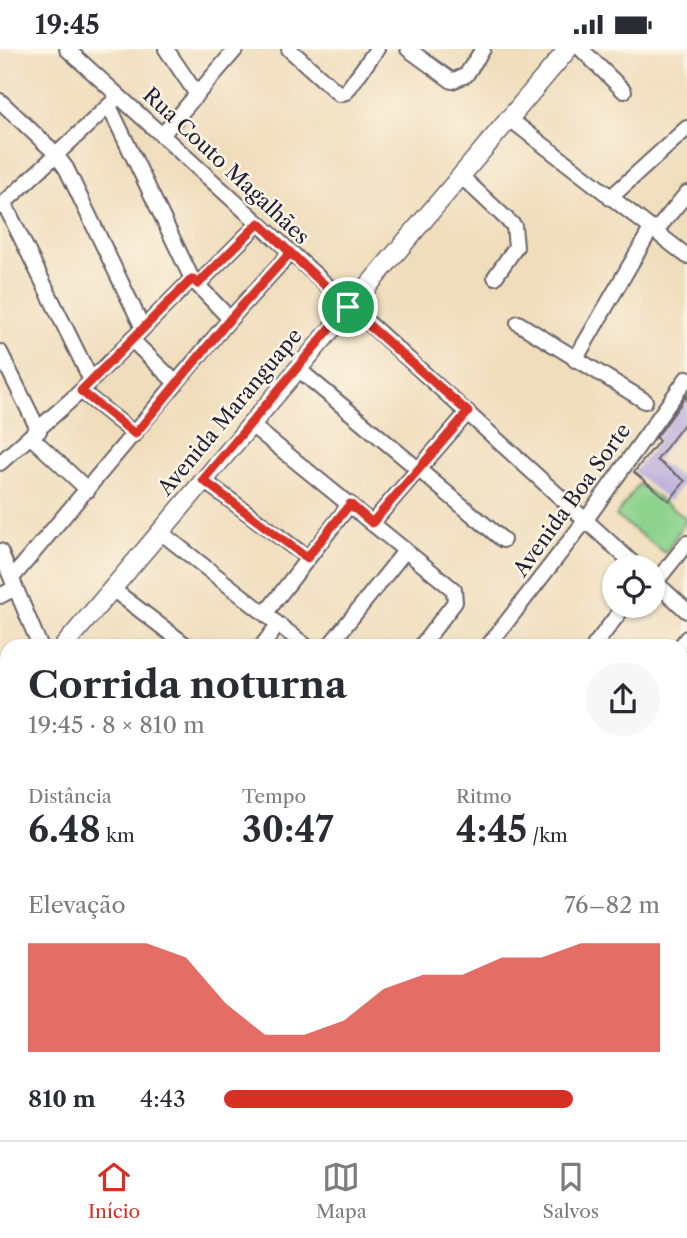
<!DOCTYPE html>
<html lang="pt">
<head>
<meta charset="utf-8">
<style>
	body { margin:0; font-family:"Libre Caslon Text",serif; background:#f7f7f7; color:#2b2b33; height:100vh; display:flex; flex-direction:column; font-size:26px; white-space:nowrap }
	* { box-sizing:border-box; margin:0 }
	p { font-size:23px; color:#7c7c81 }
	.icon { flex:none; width:38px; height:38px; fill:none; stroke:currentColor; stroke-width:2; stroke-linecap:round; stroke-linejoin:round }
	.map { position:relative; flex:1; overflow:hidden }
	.sheet { position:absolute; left:0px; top:590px; width:688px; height:502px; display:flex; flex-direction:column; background:#fff; border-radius:21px 21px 0 0; box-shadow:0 2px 5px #0004 }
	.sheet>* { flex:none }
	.controls { position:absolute; left:602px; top:506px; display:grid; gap:14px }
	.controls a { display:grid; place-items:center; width:63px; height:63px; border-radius:50%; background:#fff; box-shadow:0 2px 5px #0004; font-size:35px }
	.pin { position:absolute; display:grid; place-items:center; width:60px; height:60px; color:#fff; margin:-30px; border:4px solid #fff; border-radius:50%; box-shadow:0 2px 7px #0007 }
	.round { display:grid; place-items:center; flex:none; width:74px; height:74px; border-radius:37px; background:#f7f7f7 }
	.summary { display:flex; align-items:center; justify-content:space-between; height:119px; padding:0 28px }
	h1 { font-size:38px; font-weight:700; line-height:52px }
	.stats { display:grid; grid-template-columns:repeat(3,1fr); gap:10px; height:119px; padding:7px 28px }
	.stats div { display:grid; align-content:center }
	.stats b { font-size:35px; font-weight:700 }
	.stats small { font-size:19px; font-weight:400 }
	.stats p { font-size:19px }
	.chart { height:196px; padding:14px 28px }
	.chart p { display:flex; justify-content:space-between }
	.chart svg { width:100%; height:126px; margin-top:7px; fill:#d93025; opacity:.7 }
	ul { padding:0 28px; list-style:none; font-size:23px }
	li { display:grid; grid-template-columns:112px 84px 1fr; align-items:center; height:52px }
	li i { height:18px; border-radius:9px; background:#d93025 }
	.status { display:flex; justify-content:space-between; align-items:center; height:49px; padding:0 35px; background:#fff; direction:ltr }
	.status svg { height:19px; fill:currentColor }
	.tabs { display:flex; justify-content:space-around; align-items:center; height:98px; border-top:2px solid #e1e1e2; background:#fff; font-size:19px; color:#7c7c81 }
	.tabs a { display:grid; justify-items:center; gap:4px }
	.tabs .on { color:#d93025 }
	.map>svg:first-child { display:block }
</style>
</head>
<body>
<div class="status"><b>19:45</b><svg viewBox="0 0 49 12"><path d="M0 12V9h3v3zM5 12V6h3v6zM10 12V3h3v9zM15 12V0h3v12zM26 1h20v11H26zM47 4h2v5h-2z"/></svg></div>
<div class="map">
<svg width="687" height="1091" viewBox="0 0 687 1091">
	<rect width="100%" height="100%" fill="#fcf5e5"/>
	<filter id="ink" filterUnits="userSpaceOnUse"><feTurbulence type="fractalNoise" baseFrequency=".0143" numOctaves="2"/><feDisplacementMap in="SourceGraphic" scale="14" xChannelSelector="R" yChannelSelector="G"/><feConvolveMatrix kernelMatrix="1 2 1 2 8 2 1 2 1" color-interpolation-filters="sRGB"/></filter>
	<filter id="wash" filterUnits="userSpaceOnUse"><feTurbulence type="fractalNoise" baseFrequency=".00686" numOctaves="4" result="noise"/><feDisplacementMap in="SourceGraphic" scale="28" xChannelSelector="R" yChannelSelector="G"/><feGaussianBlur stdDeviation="1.57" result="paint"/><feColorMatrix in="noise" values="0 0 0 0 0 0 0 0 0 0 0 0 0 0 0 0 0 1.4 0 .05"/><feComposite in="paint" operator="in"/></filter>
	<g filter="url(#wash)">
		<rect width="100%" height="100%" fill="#f0ddbc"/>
		<!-- green -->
		<polygon fill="#8dd38d" stroke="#587a64" stroke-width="2" points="639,435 687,470 665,504 616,467"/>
		<!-- water -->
		<polygon fill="#7fb7ef" stroke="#506c95" stroke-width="2" points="687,619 687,788 681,796 681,627"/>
		<g id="blocks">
			<!-- building -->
			<polygon fill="#b0a4da" points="687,346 687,371 657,411 685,432 669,452 634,423 659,392 656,389"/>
		</g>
	</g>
	<g filter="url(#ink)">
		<use href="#blocks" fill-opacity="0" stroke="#6a6368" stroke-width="2"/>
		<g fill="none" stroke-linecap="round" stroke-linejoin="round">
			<!-- minor casing -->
			<g stroke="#6a6368" stroke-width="18">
				<g id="minor">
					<polyline points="67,0 637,518"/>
					<polyline points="166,0 196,44"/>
					<polyline points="289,0 339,45 346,43 377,0"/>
					<polyline points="408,0 452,32 466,26 483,0"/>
					<polyline points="581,0 624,42"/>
					<polyline points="0,52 53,102 66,119 143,279"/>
					<polyline points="109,57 192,230 230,270"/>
					<polyline points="511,71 687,207"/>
					<polyline points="162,86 236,0"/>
					<polyline points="462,128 514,177 516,198 495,228"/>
					<polyline points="610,149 687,79"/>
					<polyline points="4,154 91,331"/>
					<polyline points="0,158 116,50"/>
					<polyline points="655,183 687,144"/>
					<polyline points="198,235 259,174"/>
					<polyline points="518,274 645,352"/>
					<polyline points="131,290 176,334"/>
					<polyline points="0,303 39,382"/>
					<polyline points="575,311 651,180"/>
					<polyline points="297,319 503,491"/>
					<polyline points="81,342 135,385"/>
					<polyline points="250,375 454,541 455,553 421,597"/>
					<polyline points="31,388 88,441"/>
					<polyline points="0,414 81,342 192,230"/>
					<polyline points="203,431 308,509"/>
					<polyline points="372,474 468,363"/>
					<polyline points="159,482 306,597"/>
					<polyline points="0,502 40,597"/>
					<polyline points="12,529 230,270 290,204"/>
					<polyline points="653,531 687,562"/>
					<polyline points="655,534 687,494"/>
					<polyline points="111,539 187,597"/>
					<polyline points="0,547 15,539"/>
					<polyline points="265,565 350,455"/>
					<polyline points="262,597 278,576"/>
					<polyline points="329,597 405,502"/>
					<polyline points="488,597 585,472 687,329"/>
					<polyline points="594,597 625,556"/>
					<polyline points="681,597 687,589"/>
					<polyline points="0,644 7,640"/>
					<polyline points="0,730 7,736"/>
					<polyline points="681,821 687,813"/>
					<polyline points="0,871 7,876"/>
					<polyline points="681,989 687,994"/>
					<polyline points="0,1013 7,1018"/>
					<polyline points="0,1080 7,1070"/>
					<polyline points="95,1085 103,1091"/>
					<polyline points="325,1085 333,1091"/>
					<polyline points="450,1085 458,1091"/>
					<polyline points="198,1091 202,1085"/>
					<polyline points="381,1091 386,1085"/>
					<polyline points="473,1091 477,1085"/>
				</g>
			</g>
			<!-- major casing -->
			<g stroke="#6a6368" stroke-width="21">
				<g id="major">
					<polyline points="64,597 568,0"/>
					<polyline points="0,673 7,665"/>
				</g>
			</g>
			<!-- minor -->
			<use href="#minor" stroke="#fff" stroke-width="14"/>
			<!-- major -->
			<use href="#major" stroke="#fff" stroke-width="18"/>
		</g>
	</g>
	<g fill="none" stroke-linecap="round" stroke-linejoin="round" filter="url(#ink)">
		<!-- route casing -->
		<g stroke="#fff" stroke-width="14">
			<polyline id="route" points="348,258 259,174 198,235 192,230 81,342 135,385 230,270 290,204 348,258 203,431 307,509 350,455 372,474 468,363 348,258"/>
		</g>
		<!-- route -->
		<use href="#route" stroke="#d93025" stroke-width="9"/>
	</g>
	<g text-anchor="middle" stroke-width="5" stroke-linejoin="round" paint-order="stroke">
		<!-- street labels -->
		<g font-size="21" fill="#22223b" stroke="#fcf5e5">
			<text transform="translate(226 117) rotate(43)" y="7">Rua Couto Magalhães</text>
			<text transform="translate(230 363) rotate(-50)" y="7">Avenida Maranguape</text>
			<text transform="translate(572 451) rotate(-54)" y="7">Avenida Boa Sorte</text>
		</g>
	</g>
</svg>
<div class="controls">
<a><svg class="icon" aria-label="locate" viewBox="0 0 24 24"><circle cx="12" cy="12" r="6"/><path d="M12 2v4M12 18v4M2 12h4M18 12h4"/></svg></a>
</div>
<div class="pin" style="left:348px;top:258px;background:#1e9e55"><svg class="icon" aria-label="arrive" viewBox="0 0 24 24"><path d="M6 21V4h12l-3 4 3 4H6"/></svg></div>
<section class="sheet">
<div class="summary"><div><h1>Corrida noturna</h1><p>19:45 · 8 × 810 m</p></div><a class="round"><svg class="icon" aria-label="share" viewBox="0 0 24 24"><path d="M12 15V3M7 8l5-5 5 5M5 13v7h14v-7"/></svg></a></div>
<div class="stats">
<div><p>Distância</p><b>6.48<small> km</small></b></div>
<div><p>Tempo</p><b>30:47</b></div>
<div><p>Ritmo</p><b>4:45<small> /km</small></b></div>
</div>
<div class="chart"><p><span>Elevação</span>76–82 m</p>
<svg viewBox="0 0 160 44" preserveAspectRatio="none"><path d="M0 44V6L10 6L20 6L30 6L40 11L50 27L60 38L70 38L80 33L90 22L100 17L110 17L120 11L130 11L140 6L150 6L160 6V44z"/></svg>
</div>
<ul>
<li><b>810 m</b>4:43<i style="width:80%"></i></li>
</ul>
</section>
</div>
<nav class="tabs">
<a class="on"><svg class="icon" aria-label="home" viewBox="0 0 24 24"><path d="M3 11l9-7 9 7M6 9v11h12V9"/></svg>Início</a>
<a><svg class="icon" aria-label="map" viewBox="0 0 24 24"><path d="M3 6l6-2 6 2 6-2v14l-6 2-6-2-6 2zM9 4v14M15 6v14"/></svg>Mapa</a>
<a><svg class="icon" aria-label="saved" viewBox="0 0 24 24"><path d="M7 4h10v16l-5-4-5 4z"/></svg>Salvos</a>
</nav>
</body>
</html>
